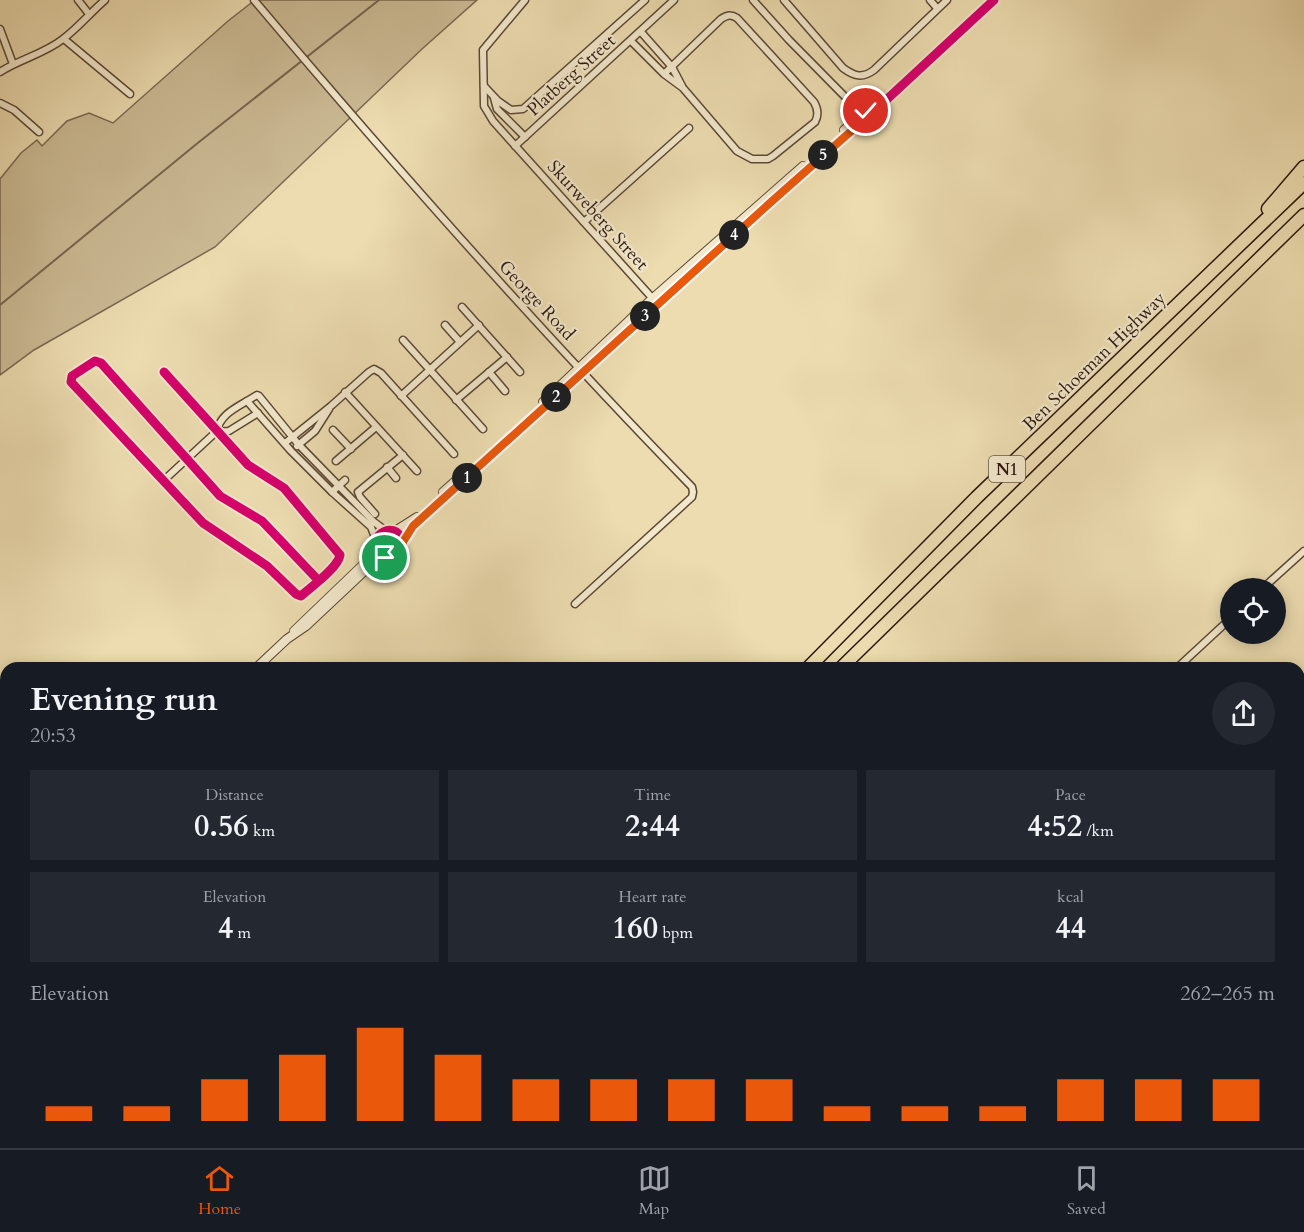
<!DOCTYPE html>
<html lang="en">
<head>
<meta charset="utf-8">
<style>
	body { margin:0; font-family:Cardo,serif; background:#242831; color:#f1f3f6; height:100vh; display:flex; flex-direction:column; font-size:22px; white-space:nowrap }
	* { box-sizing:border-box; margin:0 }
	p { font-size:20px; color:#9ea1a6 }
	.icon { flex:none; width:33px; height:33px; fill:none; stroke:currentColor; stroke-width:2; stroke-linecap:round; stroke-linejoin:round }
	.map { position:relative; flex:1; overflow:hidden }
	.details { position:absolute; left:0px; top:662px; width:1305px; height:488px; display:flex; flex-direction:column; background:#171b24; border-radius:18px 18px 0 0; box-shadow:0 3px 15px #0003 }
	.details>* { flex:none }
	.controls { position:absolute; left:1220px; top:578px; display:grid; gap:12px }
	.controls a { display:grid; place-items:center; width:66px; height:66px; border-radius:50%; background:#171b24; box-shadow:0 3px 15px #0003; font-size:30px }
	.pin { position:absolute; display:grid; place-items:center; width:51px; height:51px; color:#fff; margin:-26px; border:3px solid #fff; border-radius:50%; box-shadow:0 2px 6px #0007 }
	.km { position:absolute; width:30px; height:30px; margin:-15px; border-radius:50%; background:#222; color:#fff; font-size:16px; line-height:30px; text-align:center }
	.round { display:grid; place-items:center; flex:none; width:63px; height:63px; border-radius:32px; background:#242831 }
	.summary { display:flex; align-items:center; justify-content:space-between; height:102px; padding:0 30px }
	h1 { font-size:33px; font-weight:700; line-height:45px }
	.stats { display:grid; grid-template-columns:repeat(3,1fr); gap:9px; height:102px; padding:6px 30px }
	.stats div { display:grid; align-content:center; border-radius:0px; background:#242831; text-align:center }
	.stats b { font-size:30px; font-weight:700 }
	.stats small { font-size:16px; font-weight:400 }
	.stats p { font-size:16px }
	.chart { height:168px; padding:12px 30px }
	.chart p { display:flex; justify-content:space-between }
	.chart svg { width:100%; height:108px; margin-top:6px; stroke:#ea580c; stroke-width:6 }
	.tabs { display:flex; justify-content:space-around; align-items:center; height:84px; border-top:2px solid #363941; background:#171b24; font-size:16px; color:#9ea1a6 }
	.tabs a { display:grid; justify-items:center; gap:3px }
	.tabs .selected { color:#ea580c }
	.map>svg:first-child { display:block }
</style>
</head>
<body>
<div class="map">
<svg width="1304" height="1148" viewBox="0 0 1304 1148">
	<rect width="100%" height="100%" fill="#ecdcb0"/>
	<filter id="stains"><feTurbulence type="fractalNoise" baseFrequency=".00333" numOctaves="4"/><feColorMatrix values="0 0 0 0 .2 0 0 0 0 .09 0 0 0 0 .02 0 0 0 .5 -.17"/></filter>
	<radialGradient id="worn" r=".72"><stop offset=".6" stop-color="#630" stop-opacity="0"/><stop offset="1" stop-color="#630" stop-opacity=".3"/></radialGradient>
	<!-- green -->
	<polygon fill="#cbba94" stroke="#7a6851" stroke-width="1.5" points="255,0 477,0 422,49 215,247 34,350 0,375 0,179 21,153 37,140 42,146 67,121 89,113 113,123 228,21"/>
	<g fill="none" stroke-linecap="round" stroke-linejoin="round">
		<!-- stream -->
		<polyline stroke="#77654e" stroke-width="2" points="0,305 199,142 379,0"/>
		<!-- minor casing -->
		<g stroke="#5a4836" stroke-width="9">
			<g id="minor">
				<polyline points="78,0 89,14"/>
				<path d="M254 0C395 167 540 331 692 487L693 492 692 497 575 604"/>
				<polyline points="525,0 483,50 484,106 493,121 654,300"/>
				<polyline points="753,0 789,40 865,117"/>
				<path d="M784 0 843 68C854 76 862 79 874 70L947 0"/>
				<polyline points="930,0 937,8"/>
				<polyline points="0,29 13,64"/>
				<polyline points="641,32 672,67 682,86"/>
				<polyline points="64,39 130,94"/>
				<path d="M631 41 664 74 683 88 737 151 752 159H768L773 156 815 122C819 115 818 109 814 102L737 18C731 14 727 15 721 19L664 74"/>
				<path d="M0 72C20 59 44 54 63 39 78 28 91 12 105 0"/>
				<polyline points="484,86 498,101 511,110 523,109 645,0"/>
				<polyline points="494,98 497,109 525,137"/>
				<polyline points="0,103 14,110 39,132"/>
				<polyline points="515,146 674,0"/>
				<polyline points="584,222 689,128"/>
				<polyline points="462,307 520,372"/>
				<polyline points="445,325 460,342"/>
				<polyline points="403,340 483,429"/>
				<path d="M164 372 248 465 284 488 340 555C338 568 311 587 301 596L296 594 267 566 203 523 71 382 72 376 95 361 101 363 220 496 262 521 318 580"/>
				<polyline points="489,372 505,391"/>
				<polyline points="345,392 417,471"/>
				<polyline points="401,396 479,325"/>
				<polyline points="456,400 507,357"/>
				<path d="M247 401C232 410 221 415 216 432L229 431 258 413"/>
				<polyline points="333,430 351,449"/>
				<polyline points="285,443 331,406 369,372 374,369 381,373 454,454"/>
				<polyline points="297,446 315,431 329,409"/>
				<polyline points="336,461 376,427"/>
				<polyline points="387,467 396,478"/>
				<polyline points="162,482 216,432"/>
				<polyline points="332,492 345,480"/>
				<polyline points="375,514 360,497 358,492 403,455"/>
				<polyline points="376,540 371,527 332,492 291,451 247,401 257,395 259,396 299,445 374,522 386,531"/>
				<polyline points="1263,588 1304,551"/>
				<polyline points="1177,668 1230,619"/>
				<polyline points="0,715 6,720"/>
				<polyline points="0,768 6,775"/>
				<polyline points="0,821 6,820"/>
				<polyline points="1299,980 1304,975"/>
				<polyline points="1299,1077 1304,1082"/>
				<polyline points="648,1148 654,1143"/>
				<polyline points="1115,1148 1121,1143"/>
			</g>
		</g>
		<!-- tertiary casing -->
		<g stroke="#5a4836" stroke-width="10">
			<g id="tertiary">
				<polyline points="844,130 878,101"/>
				<polyline points="543,402 653,298 803,166"/>
				<polyline points="443,492 470,468"/>
				<polyline points="395,531 417,517"/>
				<path d="M403 542C394 515 362 541 381 555 387 560 393 558 399 555L403 542 413 526 802 173 870 115 994 0"/>
				<polyline points="294,631 369,559 376,547"/>
				<polyline points="256,668 287,639 306,626 373,563 385,558"/>
				<polyline points="0,901 6,895"/>
			</g>
		</g>
		<!-- motorway casing -->
		<g stroke="#2a160e" stroke-width="15">
			<g id="motorway">
				<polyline points="1268,209 1304,167"/>
				<polyline points="808,668 977,497 1304,183"/>
				<polyline points="841,668 1304,215"/>
				<polyline points="323,1148 328,1143"/>
				<polyline points="353,1148 358,1143"/>
			</g>
		</g>
		<!-- minor -->
		<use href="#minor" stroke="#f3e8cc" stroke-width="6"/>
		<!-- tertiary -->
		<use href="#tertiary" stroke="#f3e8cc" stroke-width="8"/>
		<!-- motorway -->
		<use href="#motorway" stroke="#ecdcb0" stroke-width="12"/>
		<!-- cycleway casing -->
		<g stroke="#f3e8cc" stroke-width="13">
			<g id="cycleway">
				<path d="M164 372 248 465 284 488 340 555C338 568 311 587 301 596L296 594 267 566 203 523 71 382 72 376 95 361 101 363 220 496 262 521 318 580"/>
				<path d="M403 542C394 515 362 541 381 555 387 560 393 558 399 555L403 542 413 526 802 173 870 115 994 0"/>
			</g>
		</g>
		<!-- cycleway -->
		<use href="#cycleway" stroke="#d6006c" stroke-width="9"/>
	</g>
	<g fill="none" stroke-linecap="round" stroke-linejoin="round">
		<!-- route casing -->
		<g stroke="#fff" stroke-width="12">
			<polyline id="route" points="385,558 391,558 399,555 403,542 413,526 771,202 866,118 862,114 866,111"/>
		</g>
		<!-- route -->
		<use href="#route" stroke="#ea580c" stroke-width="8"/>
	</g>
	<g text-anchor="middle" stroke-width="4.5" stroke-linejoin="round" paint-order="stroke">
		<!-- shield labels -->
		<rect fill="#f3e8cc" stroke="#665547" stroke-width="1.5" x="989" y="456" width="36" height="26" rx="4.5"/>
		<g font-size="16" font-weight="bold" fill="#2a160e">
			<text x="1007" y="475">N1</text>
		</g>
		<!-- street labels -->
		<g font-size="18" fill="#2a160e" stroke="#f3e8cc">
			<text transform="translate(571 75) rotate(-42)" y="6">Platberg Street</text>
			<text transform="translate(598 215) rotate(48)" y="6">Skurweberg Street</text>
			<text transform="translate(537 300) rotate(47)" y="6">George Road</text>
			<text transform="translate(1094 361) rotate(-44)" y="6">Ben Schoeman Highway</text>
		</g>
	</g>
	<rect width="100%" height="100%" filter="url(#stains)"/>
	<rect width="100%" height="100%" fill="url(#worn)"/>
</svg>
<div class="controls">
<a><svg class="icon" aria-label="locate" viewBox="0 0 24 24"><circle cx="12" cy="12" r="6"/><path d="M12 2v4M12 18v4M2 12h4M18 12h4"/></svg></a>
</div>
<div class="pin" style="left:385px;top:558px;background:#1e9e55"><svg class="icon" aria-label="arrive" viewBox="0 0 24 24"><path d="M6 21V4h12l-3 4 3 4H6"/></svg></div>
<div class="pin" style="left:866px;top:111px;background:#d93025"><svg class="icon" aria-label="check" viewBox="0 0 24 24"><path d="M5 12l5 5 9-10"/></svg></div>
<b class="km" style="left:467px;top:478px">1</b>
<b class="km" style="left:556px;top:397px">2</b>
<b class="km" style="left:645px;top:316px">3</b>
<b class="km" style="left:734px;top:235px">4</b>
<b class="km" style="left:823px;top:155px">5</b>
<section class="details">
<div class="summary"><div><h1>Evening run</h1><p>20:53</p></div><a class="round"><svg class="icon" aria-label="share" viewBox="0 0 24 24"><path d="M12 15V3M7 8l5-5 5 5M5 13v7h14v-7"/></svg></a></div>
<div class="stats">
<div><p>Distance</p><b>0.56<small> km</small></b></div>
<div><p>Time</p><b>2:44</b></div>
<div><p>Pace</p><b>4:52<small> /km</small></b></div>
</div>
<div class="stats">
<div><p>Elevation</p><b>4<small> m</small></b></div>
<div><p>Heart rate</p><b>160<small> bpm</small></b></div>
<div><p>kcal</p><b>44</b></div>
</div>
<div class="chart"><p><span>Elevation</span>262–265 m</p>
<svg viewBox="0 0 160 44" preserveAspectRatio="none"><path d="M5 44V38M15 44V38M25 44V27M35 44V17M45 44V6M55 44V17M65 44V27M75 44V27M85 44V27M95 44V27M105 44V38M115 44V38M125 44V38M135 44V27M145 44V27M155 44V27"/></svg>
</div>
</section>
</div>
<nav class="tabs">
<a class="selected"><svg class="icon" aria-label="home" viewBox="0 0 24 24"><path d="M3 11l9-7 9 7M6 9v11h12V9"/></svg>Home</a>
<a><svg class="icon" aria-label="map" viewBox="0 0 24 24"><path d="M3 6l6-2 6 2 6-2v14l-6 2-6-2-6 2zM9 4v14M15 6v14"/></svg>Map</a>
<a><svg class="icon" aria-label="saved" viewBox="0 0 24 24"><path d="M7 4h10v16l-5-4-5 4z"/></svg>Saved</a>
</nav>
</body>
</html>
